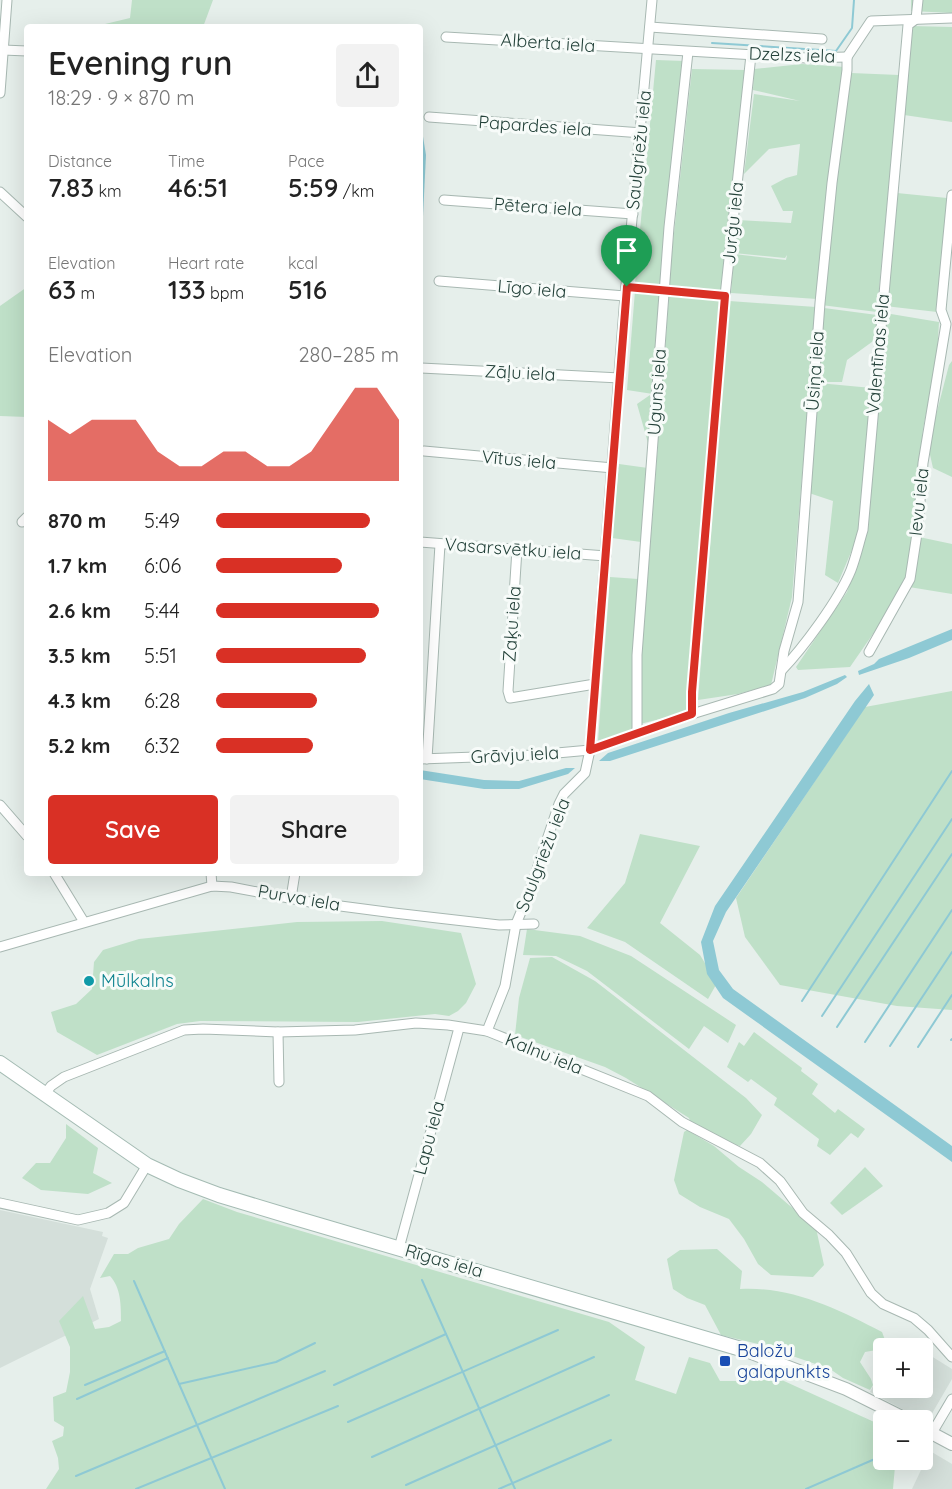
<!DOCTYPE html>
<html lang="en">
<head>
<meta charset="utf-8">
<style>
	body { margin:0; font-family:Quicksand,sans-serif; background:#f2f2f2; color:#222; height:100vh; display:flex; flex-direction:column; font-size:22px; white-space:nowrap }
	* { box-sizing:border-box; margin:0 }
	p { font-size:20px; color:#767676 }
	.icon { flex:none; width:33px; height:33px; fill:none; stroke:currentColor; stroke-width:2; stroke-linecap:round; stroke-linejoin:round }
	.map { position:relative; flex:1; overflow:hidden }
	.side { position:absolute; left:24px; top:24px; width:399px; height:852px; display:flex; flex-direction:column; background:#fff; border-radius:6px; box-shadow:0 6px 24px #0002 }
	.side>* { flex:none }
	.buttons { position:absolute; left:873px; top:1338px; display:grid; gap:12px }
	.buttons a { display:grid; place-items:center; width:60px; height:60px; border-radius:6px; background:#fff; box-shadow:0 6px 24px #0002; font-size:30px }
	.pin { position:absolute; display:grid; place-items:center; width:51px; height:51px; color:#fff; margin:-62px -26px; border-radius:50% 50% 50% 0; rotate:-45deg; box-shadow:0 0 6px #0007 }
	.pin .icon { rotate:45deg }
	.round { display:grid; place-items:center; flex:none; width:63px; height:63px; border-radius:6px; background:#f2f2f2 }
	.overview { display:flex; align-items:center; justify-content:space-between; height:102px; padding:0 24px }
	h1 { font-size:33px; font-weight:600; line-height:45px }
	.stats { display:grid; grid-template-columns:repeat(3,1fr); gap:9px; height:102px; padding:6px 24px }
	.stats div { display:grid; align-content:center }
	.stats b { font-size:26px; font-weight:600 }
	.stats small { font-size:16px; font-weight:400 }
	.stats p { font-size:16px }
	.chart { height:168px; padding:12px 24px }
	.chart p { display:flex; justify-content:space-between }
	.chart svg { width:100%; height:108px; margin-top:6px; fill:#d93025; opacity:.7 }
	.cta { display:flex; gap:12px; margin-top:auto; padding:12px 24px }
	.cta a { flex:1; height:69px; border-radius:6px; background:#d93025; color:#fff; font-size:24px; font-weight:600; line-height:69px; text-align:center }
	.cta a+a { background:#f2f2f2; color:#222 }
	ul { padding:0 24px; list-style:none; font-size:20px }
	li { display:grid; grid-template-columns:96px 72px 1fr; align-items:center; height:45px }
	li i { height:15px; border-radius:8px; background:#d93025 }
	.map>svg:first-child { display:block }
</style>
</head>
<body>
<div class="map">
<svg width="952" height="1489" viewBox="0 0 952 1489">
	<rect width="100%" height="100%" fill="#e6efeb"/>
	<!-- built -->
	<g fill="#d4dfda">
		<polygon points="0,1210 103,1232 102,1236 108,1238 90,1289 99,1319 0,1368"/>
		<polygon points="923,1351 952,1369 952,1379 927,1422 870,1392 883,1368 884,1388 922,1388"/>
		<polygon points="930,1451 952,1464 952,1489 912,1489"/>
	</g>
	<!-- green -->
	<g fill="#bfe0c8">
		<polygon points="132,0 213,0 203,27 105,27 105,24 130,18"/>
		<polygon points="911,0 952,0 952,13 911,11"/>
		<polygon points="912,26 952,27 952,122 904,115"/>
		<polygon points="656,60 685,61 660,285 635,283"/>
		<polygon points="802,64 845,67 817,299 731,293 734,254 786,260 787,255 785,258 734,253 738,220 791,223 793,211 783,211 771,186 786,178 797,175 800,144 769,149 744,174 754,94 800,101 753,90 754,69"/>
		<polygon points="692,69 747,70 722,288 719,291 668,288"/>
		<polygon points="851,73 899,75 877,312 821,305"/>
		<polygon points="897,193 947,198 937,312 885,306"/>
		<polygon points="27,287 27,417 0,416 0,306"/>
		<polygon points="635,291 661,294 653,394 627,390"/>
		<polygon points="669,295 721,301 688,712 640,724 640,675 658,444 648,443 637,404 650,395 657,421 660,421"/>
		<polygon points="729,301 816,307 792,597 771,685 738,694 698,700"/>
		<polygon points="824,308 877,315 876,339 847,360 842,382 817,382"/>
		<polygon points="885,313 939,322 937,356 923,429 917,504 906,581 886,615 850,667 798,670 796,667 847,592 865,541"/>
		<polygon points="952,361 952,477 933,468 928,446 949,365"/>
		<polygon points="818,383 872,388 857,538 838,583 825,575 833,501 809,493"/>
		<polygon points="619,464 648,468 641,542 612,538"/>
		<polygon points="919,537 952,544 952,594 909,587"/>
		<polygon points="610,577 638,579 633,731 598,741"/>
		<polygon points="952,691 952,1010 897,1006 780,985 745,937 736,898 865,707"/>
		<polygon points="640,834 700,846 660,923 700,955 717,983 708,999 625,942 587,928 625,883"/>
		<polygon points="382,921 461,933 476,984 466,1003 458,1011 449,1016 435,1014 358,1022 200,1021 177,1024 97,1055 57,1032 51,1012 76,1004 92,989 94,962 103,950 139,939 297,922"/>
		<polygon points="527,929 580,936 631,956 736,1025 728,1043 704,1026 689,1049 587,971 556,956 523,955"/>
		<polygon points="552,957 595,981 746,1098 762,1115 751,1134 740,1146 718,1140 691,1124 689,1118 626,1078 605,1067 515,1035 519,998 530,958"/>
		<polygon points="754,1032 802,1068 801,1071 818,1084 812,1094 835,1113 838,1109 865,1129 858,1138 851,1133 830,1155 817,1146 819,1139 774,1105 777,1098 751,1079 748,1082 727,1067 739,1042 744,1046"/>
		<polygon points="66,1124 98,1148 93,1173 112,1183 88,1194 41,1190 22,1178 36,1163 50,1163 66,1138"/>
		<polygon points="687,1130 714,1146 739,1167 762,1182 816,1228 824,1265 813,1277 771,1275 758,1264 744,1239 729,1219 700,1207 679,1194 674,1180 684,1132"/>
		<polygon points="865,1167 883,1186 842,1215 830,1203"/>
		<path d="M203 1199 237 1212 609 1322 645 1347 635 1380 676 1394 689 1357 710 1363 720 1381H736L753 1367 883 1426 884 1460H902L895 1466 893 1489H46L59 1469 58 1458 52 1441 63 1436 64 1427 54 1421 53 1397 66 1392 70 1372V1347L59 1321 83 1296 95 1329 109 1327 121 1321C121 1305 121 1288 110 1276L100 1278 114 1254H128L138 1248 169 1239 179 1224Z"/>
		<path d="M717 1249 742 1271 740 1289C791 1286 838 1309 882 1332L888 1348 865 1352 860 1362 871 1379 873 1385 870 1390 843 1378 830 1369 758 1344 721 1335 705 1305 687 1298 673 1289 667 1259 680 1250Z"/>
	</g>
	<!-- water -->
	<g fill="#8ec9d4">
		<polygon points="420,118 426,155 420,277"/>
		<polygon points="952,629 952,640 909,658 859,675 858,671 874,664 879,659"/>
		<polygon points="845,675 847,677 837,684 805,698 610,761 599,761 608,753 729,713 803,692"/>
		<polygon points="869,684 874,695 726,912 713,941 719,970 733,989 952,1146 952,1162 723,998 707,974 701,942 715,906 855,701"/>
		<polygon points="566,768 575,768 568,774 519,789 484,789 420,779 420,770 484,780 519,781"/>
	</g>
	<g fill="none" stroke-linecap="round" stroke-linejoin="round">
		<!-- stream -->
		<g stroke="#8ec9d4" stroke-width="2">
			<polyline points="712,43 836,51 852,28 854,0"/>
			<polyline points="802,1001 952,771"/>
			<polyline points="822,1016 952,819"/>
			<polyline points="837,1027 952,854"/>
			<polyline points="951,1040 952,1039"/>
			<polyline points="865,1042 952,910"/>
			<polyline points="890,1046 952,952"/>
			<polyline points="918,1047 952,995"/>
			<polyline points="422,1280 515,1489"/>
			<polyline points="134,1281 225,1489"/>
			<polyline points="179,1384 276,1362 315,1343"/>
			<polyline points="85,1385 165,1351"/>
			<polyline points="334,1385 446,1334"/>
			<polyline points="77,1399 168,1358"/>
			<polyline points="348,1422 558,1330"/>
			<polyline points="372,1457 594,1357"/>
			<polyline points="76,1476 325,1371"/>
			<polyline points="406,1485 609,1395"/>
			<polyline points="136,1489 338,1406"/>
			<polyline points="499,1489 611,1440"/>
			<polyline points="806,1489 884,1455"/>
		</g>
		<!-- minor casing -->
		<g stroke="#a8b8b2" stroke-width="11">
			<g id="minor">
				<polyline points="650,27 822,39"/>
				<polyline points="446,37 807,58 847,57"/>
				<polyline points="3,50 27,51"/>
				<polyline points="847,57 871,21 952,18"/>
				<polyline points="0,93 7,0"/>
				<polyline points="429,117 642,133"/>
				<polyline points="0,192 27,217"/>
				<polyline points="444,200 633,214"/>
				<polyline points="439,281 625,296"/>
				<polyline points="626,287 725,296"/>
				<polyline points="421,368 620,378"/>
				<polyline points="424,451 613,468"/>
				<polyline points="22,522 27,517"/>
				<polyline points="420,542 606,556"/>
				<polyline points="517,549 508,691 510,698 595,684"/>
				<polyline points="869,652 910,579 918,527 923,463 946,324 941,310 952,195"/>
				<path d="M781 671C803 648 839 600 851 570 856 557 859 543 863 530L908 25 916 19 918 0"/>
				<polyline points="692,714 692,692 725,296 751,55"/>
				<polyline points="637,733 637,655 669,227 688,52"/>
				<polyline points="420,759 535,755 590,750 692,714 773,689 779,684 784,651 798,602 820,303 832,183 847,70 847,57"/>
				<polyline points="427,759 440,544"/>
				<polyline points="0,805 27,836"/>
				<polyline points="54,873 84,922"/>
				<polyline points="211,873 212,886"/>
				<polyline points="291,898 295,873"/>
				<polyline points="0,947 212,886 231,887 310,902 394,913 499,925 534,924"/>
				<polyline points="487,1031 505,986 516,924 529,893 559,804 564,794 585,773 590,750 625,296 652,0"/>
				<polyline points="278,1032 279,1082"/>
				<polyline points="45,1094 51,1086 64,1077 184,1030 203,1029 278,1032 355,1030 416,1023 448,1025 487,1031 648,1096 682,1122 760,1163 780,1181 803,1213 829,1235 846,1253 871,1293 883,1304 914,1318 928,1330 952,1357"/>
				<polyline points="0,1203 78,1220 108,1213 124,1203 147,1165"/>
				<polyline points="399,1248 459,1028"/>
				<polyline points="932,1433 952,1399"/>
			</g>
		</g>
		<!-- tertiary casing -->
		<g stroke="#a8b8b2" stroke-width="14">
			<g id="tertiary">
				<polyline points="741,1349 846,1389 908,1420"/>
				<polyline points="922,1428 952,1444"/>
			</g>
		</g>
		<!-- secondary casing -->
		<g stroke="#a4bbb3" stroke-width="16">
			<polyline id="secondary" points="0,1063 147,1165 179,1180 219,1195 295,1218 741,1349"/>
		</g>
		<!-- minor -->
		<use href="#minor" stroke="#fff" stroke-width="9"/>
		<!-- tertiary -->
		<use href="#tertiary" stroke="#fff" stroke-width="12"/>
		<!-- secondary -->
		<use href="#secondary" stroke="#fff" stroke-width="14"/>
	</g>
	<g fill="none" stroke-linecap="round" stroke-linejoin="round">
		<!-- route casing -->
		<g stroke="#fff" stroke-width="12">
			<polygon id="route" points="627,287 725,296 692,692 692,714 590,750"/>
		</g>
		<!-- route -->
		<use href="#route" stroke="#d93025" stroke-width="8"/>
	</g>
	<!-- markers -->
	<circle fill="#0f9aa8" stroke="#f7fbf9" stroke-width="2" cx="89" cy="981" r="6"/>
	<rect fill="#1a4fb4" stroke="#f7fbf9" stroke-width="2" x="719" y="1355" width="12" height="12" rx="3"/>
	<g text-anchor="middle" stroke-width="6" stroke-linejoin="round" paint-order="stroke">
		<!-- street labels -->
		<g font-size="18" fill="#24423a" stroke="#f7fbf9">
			<text transform="translate(548 43) rotate(4)" y="6">Alberta iela</text>
			<text transform="translate(792 55) rotate(2)" y="6">Dzelzs iela</text>
			<text transform="translate(535 126) rotate(4)" y="6">Papardes iela</text>
			<text transform="translate(639 150) rotate(-84)" y="6">Saulgriežu iela</text>
			<text transform="translate(538 207) rotate(4)" y="6">Pētera iela</text>
			<text transform="translate(733 223) rotate(-84)" y="6">Jurģu iela</text>
			<text transform="translate(532 289) rotate(5)" y="6">Līgo iela</text>
			<text transform="translate(878 354) rotate(-85)" y="6">Valentīnas iela</text>
			<text transform="translate(815 371) rotate(-86)" y="6">Ūsiņa iela</text>
			<text transform="translate(520 373) rotate(3)" y="6">Zāļu iela</text>
			<text transform="translate(657 392) rotate(-86)" y="6">Uguns iela</text>
			<text transform="translate(519 460) rotate(5)" y="6">Vītus iela</text>
			<text transform="translate(919 502) rotate(-84)" y="6">Ievu iela</text>
			<text transform="translate(513 549) rotate(4)" y="6">Vasarsvētku iela</text>
			<text transform="translate(512 624) rotate(-86)" y="6">Zaķu iela</text>
			<text transform="translate(515 755) rotate(-3)" y="6">Grāvju iela</text>
			<text transform="translate(543 855) rotate(-69)" y="6">Saulgriežu iela</text>
			<text transform="translate(299 898) rotate(10)" y="6">Purva iela</text>
			<text transform="translate(544 1054) rotate(22)" y="6">Kalnu iela</text>
			<text transform="translate(429 1138) rotate(-75)" y="6">Lapu iela</text>
			<text transform="translate(444 1261) rotate(16)" y="6">Rīgas iela</text>
		</g>
		<!-- culture labels -->
		<g font-size="18" fill="#0d838f" stroke="#f7fbf9" text-anchor="start">
			<text x="101" y="987">Mūlkalns</text>
		</g>
		<!-- transit labels -->
		<g font-size="18" fill="#164399" stroke="#f7fbf9" text-anchor="start">
			<text x="737" y="1357">Baložu<tspan x="737" dy="21">galapunkts</tspan></text>
		</g>
	</g>
</svg>
<div class="buttons">
<a>+</a>
<a>−</a>
</div>
<div class="pin" style="left:627px;top:287px;background:#1e9e55"><svg class="icon" aria-label="arrive" viewBox="0 0 24 24"><path d="M6 21V4h12l-3 4 3 4H6"/></svg></div>
<section class="side">
<div class="overview"><div><h1>Evening run</h1><p>18:29 · 9 × 870 m</p></div><a class="round"><svg class="icon" aria-label="share" viewBox="0 0 24 24"><path d="M12 15V3M7 8l5-5 5 5M5 13v7h14v-7"/></svg></a></div>
<div class="stats">
<div><p>Distance</p><b>7.83<small> km</small></b></div>
<div><p>Time</p><b>46:51</b></div>
<div><p>Pace</p><b>5:59<small> /km</small></b></div>
</div>
<div class="stats">
<div><p>Elevation</p><b>63<small> m</small></b></div>
<div><p>Heart rate</p><b>133<small> bpm</small></b></div>
<div><p>kcal</p><b>516</b></div>
</div>
<div class="chart"><p><span>Elevation</span>280–285 m</p>
<svg viewBox="0 0 160 44" preserveAspectRatio="none"><path d="M0 44V19L10 25L20 19L30 19L40 19L50 32L60 38L70 38L80 32L90 32L100 38L110 38L120 32L130 19L140 6L150 6L160 19V44z"/></svg>
</div>
<ul>
<li><b>870 m</b>5:49<i style="width:84%"></i></li>
<li><b>1.7 km</b>6:06<i style="width:69%"></i></li>
<li><b>2.6 km</b>5:44<i style="width:89%"></i></li>
<li><b>3.5 km</b>5:51<i style="width:82%"></i></li>
<li><b>4.3 km</b>6:28<i style="width:55%"></i></li>
<li><b>5.2 km</b>6:32<i style="width:53%"></i></li>
</ul>
<div class="cta"><a>Save</a><a>Share</a></div>
</section>
</div>
</body>
</html>
